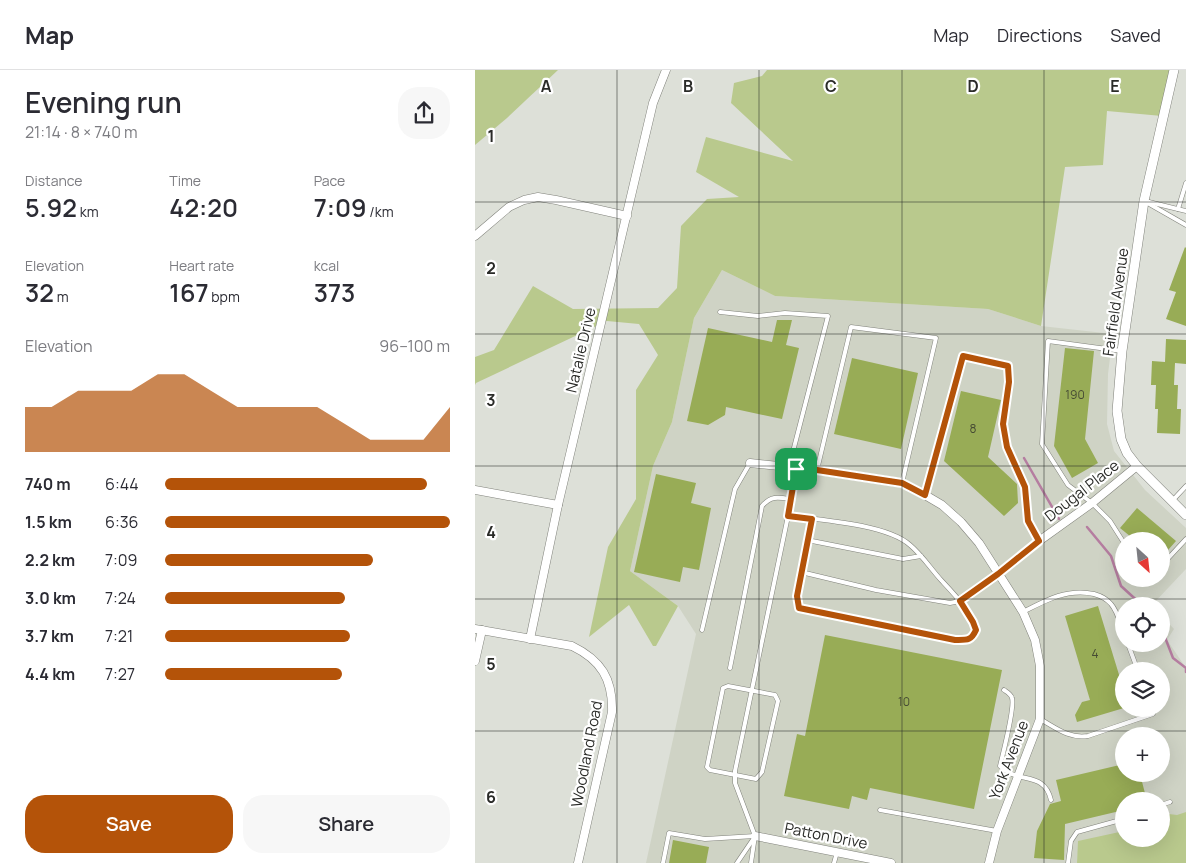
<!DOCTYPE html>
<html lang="en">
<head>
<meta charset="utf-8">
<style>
	body { margin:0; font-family:Manrope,sans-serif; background:#f7f7f7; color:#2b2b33; height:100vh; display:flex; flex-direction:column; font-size:19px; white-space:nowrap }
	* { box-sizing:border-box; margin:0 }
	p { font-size:16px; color:#7c7c81 }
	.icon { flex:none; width:28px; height:28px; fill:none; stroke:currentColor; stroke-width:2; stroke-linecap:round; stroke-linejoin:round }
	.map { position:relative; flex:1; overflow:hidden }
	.sheet { display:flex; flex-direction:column; background:#fff; width:475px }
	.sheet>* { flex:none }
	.needle { width:32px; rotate:153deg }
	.tools { position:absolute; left:640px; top:462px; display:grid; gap:10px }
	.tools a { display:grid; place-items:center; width:55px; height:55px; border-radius:50%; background:#fff; box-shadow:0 5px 20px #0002; font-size:25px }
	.pin { position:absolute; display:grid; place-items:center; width:42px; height:42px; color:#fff; margin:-21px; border-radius:10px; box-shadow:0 2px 8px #0006 }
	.round { display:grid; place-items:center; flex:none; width:52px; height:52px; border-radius:20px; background:#f7f7f7 }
	.head { display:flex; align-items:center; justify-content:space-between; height:85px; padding:0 25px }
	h1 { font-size:28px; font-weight:600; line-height:38px }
	.stats { display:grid; grid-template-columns:repeat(3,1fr); gap:8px; height:85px; padding:5px 25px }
	.stats div { display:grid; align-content:center }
	.stats b { font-size:25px; font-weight:600 }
	.stats small { font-size:14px; font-weight:400 }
	.stats p { font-size:14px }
	.chart { height:140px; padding:10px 25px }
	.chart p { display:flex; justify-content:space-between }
	.chart svg { width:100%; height:90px; margin-top:5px; fill:#b45309; opacity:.7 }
	.cta { display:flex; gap:10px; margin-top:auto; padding:10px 25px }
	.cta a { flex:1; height:58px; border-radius:20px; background:#b45309; color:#fff; font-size:20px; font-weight:600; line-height:58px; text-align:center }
	.cta a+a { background:#f7f7f7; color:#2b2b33 }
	ul { padding:0 25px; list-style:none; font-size:16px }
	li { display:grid; grid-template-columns:80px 60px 1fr; align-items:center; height:38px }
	li i { height:12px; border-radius:6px; background:#b45309 }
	header { display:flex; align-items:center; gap:30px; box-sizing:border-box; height:70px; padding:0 25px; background:#fff; border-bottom:1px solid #e1e1e2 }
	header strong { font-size:24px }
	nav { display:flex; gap:28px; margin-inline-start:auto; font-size:18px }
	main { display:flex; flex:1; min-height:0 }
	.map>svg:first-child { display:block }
</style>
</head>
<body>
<header>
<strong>Map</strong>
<nav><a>Map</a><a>Directions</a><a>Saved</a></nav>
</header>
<main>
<section class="sheet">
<div class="head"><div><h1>Evening run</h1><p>21:14 · 8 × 740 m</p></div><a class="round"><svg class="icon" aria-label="share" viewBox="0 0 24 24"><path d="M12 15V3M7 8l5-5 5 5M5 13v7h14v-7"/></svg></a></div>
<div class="stats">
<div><p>Distance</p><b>5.92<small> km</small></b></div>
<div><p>Time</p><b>42:20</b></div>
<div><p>Pace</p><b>7:09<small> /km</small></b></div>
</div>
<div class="stats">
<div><p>Elevation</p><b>32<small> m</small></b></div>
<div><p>Heart rate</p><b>167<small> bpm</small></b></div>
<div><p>kcal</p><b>373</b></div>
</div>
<div class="chart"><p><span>Elevation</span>96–100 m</p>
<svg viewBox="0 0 160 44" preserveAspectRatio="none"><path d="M0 44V22L10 22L20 14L30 14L40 14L50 6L60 6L70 14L80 22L90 22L100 22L110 22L120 30L130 38L140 38L150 38L160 22V44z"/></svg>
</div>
<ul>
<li><b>740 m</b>6:44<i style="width:92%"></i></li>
<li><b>1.5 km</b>6:36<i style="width:100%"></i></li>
<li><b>2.2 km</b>7:09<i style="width:73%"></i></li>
<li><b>3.0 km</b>7:24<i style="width:63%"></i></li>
<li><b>3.7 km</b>7:21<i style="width:65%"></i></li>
<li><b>4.4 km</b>7:27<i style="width:62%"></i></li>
</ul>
<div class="cta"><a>Save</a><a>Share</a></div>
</section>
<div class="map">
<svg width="711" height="793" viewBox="0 0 711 793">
	<rect width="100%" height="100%" fill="#dde0d8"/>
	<!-- built -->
	<path fill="#cfd3c5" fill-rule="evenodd" d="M247 200 300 226 513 239 566 256 638 264 633 304 632 354 639 381 670 420 711 458V499L677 535 678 536H649V574H686V545L699 559 692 570 709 595 711 606V744L686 755V731H649V766L604 771 602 793H171L221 564 203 536 155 501 178 396 197 352 219 248ZM649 471H686V509H649ZM649 601H686V639H649ZM649 666H686V704H649Z"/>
	<!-- green -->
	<g fill="#b9c98d">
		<polygon points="0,0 83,0 32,48 0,75"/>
		<polygon points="292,0 700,0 687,46 632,41 628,95 590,97 566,256 513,239 300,226 247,200 219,248 197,352 178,396 155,501 203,536 181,576 178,576 154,535 114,567 133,477 161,429 161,320 183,285 164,254 132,251 1,313 0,315 0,287 19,280 58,216 98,239 183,238 202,218 206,156 232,129 264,127 221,102 231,67 318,91 256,33 259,13 287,6"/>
		<polygon points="711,742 711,793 602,793 603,771 649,761 649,769 686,769 686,743 702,745"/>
	</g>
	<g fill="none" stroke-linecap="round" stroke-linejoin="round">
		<!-- stream -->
		<g stroke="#b57da0" stroke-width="2.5">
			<polyline points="549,388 584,449"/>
			<polyline points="612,457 636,486 646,516 668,536"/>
			<polyline points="686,557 698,588 711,598 711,602"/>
		</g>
	</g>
	<!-- building -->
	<g fill="#98ac56">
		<polygon points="710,177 711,178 711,256 691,249 701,222 694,220"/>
		<polygon points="302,250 317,250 311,275 324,278 307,349 251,337 250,345 233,355 212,351 233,258 297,272"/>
		<polygon points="691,269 711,270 711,294 700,293 699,315 703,315 702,339 706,339 705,364 682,363 683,339 680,339 681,315 676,315 677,291 690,292"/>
		<polygon points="590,278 619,281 610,369 623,393 597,408 579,376"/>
		<polygon points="377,288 443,303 426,379 359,364"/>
		<polygon points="486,321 526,330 513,387 542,414 543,433 529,446 469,391"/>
		<polygon points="181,404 221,413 216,433 236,438 224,500 208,497 205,512 159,502"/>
		<polygon points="662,438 701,471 686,488 686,471 661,471 645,458"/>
		<polygon points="623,536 649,621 649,638 602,652 600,645 607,632 615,630 590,546"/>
		<polygon points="350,565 527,600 499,739 395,718 392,730 377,726 374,739 309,726 322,664 330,666"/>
		<polygon points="649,694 649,704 665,704 672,731 649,731 649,740 590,754 589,790 559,788 562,761 575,734 586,731 581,710"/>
		<polygon points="198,770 234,777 231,793 194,793"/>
	</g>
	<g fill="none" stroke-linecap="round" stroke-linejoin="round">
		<!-- service casing -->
		<g stroke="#80827b" stroke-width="5">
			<g id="service">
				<polyline points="669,131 711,155"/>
				<polyline points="674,132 711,141"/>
				<polyline points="703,139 711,113"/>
				<polyline points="245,242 283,246 310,243 353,246 314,397"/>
				<polyline points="647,281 573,271 567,374 593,415 617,433 635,451 649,473"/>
				<polyline points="342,400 376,257 461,268 427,413"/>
				<polyline points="450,425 489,286 533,296 534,312 528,354 533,377 550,417 553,451 564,471"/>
				<polyline points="698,430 711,416"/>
				<path d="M313 446C345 450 411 454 435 475 447 485 456 499 466 510 480 525 495 540 501 560L498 567 492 570H480L324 538 322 526 337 449"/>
				<polyline points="332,470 428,489 446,486"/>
				<polyline points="686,496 711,469"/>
				<polyline points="326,502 401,520 475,533 485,531 523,504"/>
				<path d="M548 542C571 530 593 518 619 524 626 526 632 529 636 534 643 542 645 554 649 563"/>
				<polyline points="227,560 260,419 275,393"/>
				<polyline points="653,574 663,601"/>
				<path d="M255 598 287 436C296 426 302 427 315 429"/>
				<polygon points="253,616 300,625 303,631 287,702 281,709 235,700 232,697 248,618"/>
				<path d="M529 620C532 622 536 624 537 628 540 638 528 683 525 696 543 715 569 700 576 730"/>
				<path d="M565 649C581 658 594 669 613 666L678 644 677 639"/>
				<polyline points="686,735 695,732"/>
				<polyline points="405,740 522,761"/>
				<polyline points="188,793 194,763 230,769 280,766"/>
				<polyline points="262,793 279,768"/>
				<polyline points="276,793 280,766 260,713 260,701 313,446 321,399"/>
				<polyline points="359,793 362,782"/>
				<polyline points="593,793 596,771 602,762 649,749"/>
			</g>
		</g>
		<!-- minor casing -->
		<g stroke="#80827b" stroke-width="9">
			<g id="minor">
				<polyline points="0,166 34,137 49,130 63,127 81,130 152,146"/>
				<polyline points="275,393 342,400 427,413 450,425 467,435 486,452 504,473 548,542 560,570 565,596 565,649 522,761 514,793"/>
				<polyline points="0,420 83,435"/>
				<polyline points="523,504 564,471 617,433 662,396"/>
				<path d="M0 559 97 576C126 590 138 609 137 642L103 793"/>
				<polyline points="55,569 83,435 178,33 191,0"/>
				<polyline points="0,591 7,560"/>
				<polyline points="280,766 416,793"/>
			</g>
		</g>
		<!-- tertiary casing -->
		<g stroke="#80827b" stroke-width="10">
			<polyline id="tertiary" points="699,0 669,131 647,281 642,341 646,369 652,383 662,396 711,445"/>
		</g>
		<!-- service -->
		<use href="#service" stroke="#fff" stroke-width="4"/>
		<!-- minor -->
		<use href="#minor" stroke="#fff" stroke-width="8"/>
		<!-- tertiary -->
		<use href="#tertiary" stroke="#fff" stroke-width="9"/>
	</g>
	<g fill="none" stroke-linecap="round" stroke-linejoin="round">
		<!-- route casing -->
		<g stroke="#fff" stroke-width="10">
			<path id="route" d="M488 286 533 296 534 312 528 354 532 377 550 417 553 451 564 471 523 504 485 531 498 552 501 560C496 571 492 570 480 570L324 538 322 526 337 449 313 446 321 399 342 400 427 413 450 425Z"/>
		</g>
		<!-- route -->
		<use href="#route" stroke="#b45309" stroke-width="6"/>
	</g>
	<!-- grid -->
	<path fill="none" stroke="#2a2b28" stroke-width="1" stroke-opacity="0.55" d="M142 0V793M284 0V793M427 0V793M569 0V793M0 132H711M0 264H711M0 396H711M0 529H711M0 661H711"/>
	<g text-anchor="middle" stroke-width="4.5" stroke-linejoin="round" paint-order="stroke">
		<!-- number labels -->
		<g font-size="12" fill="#464b34">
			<text x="600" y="329">190</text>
			<text x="498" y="363">8</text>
			<text x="620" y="588">4</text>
			<text x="429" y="636">10</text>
		</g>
		<!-- street labels -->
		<g font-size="15" fill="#2a2b28" stroke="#fff">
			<text transform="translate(641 232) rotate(-82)" y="5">Fairfield Avenue</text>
			<text transform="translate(106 280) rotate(-77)" y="5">Natalie Drive</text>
			<text transform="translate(607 421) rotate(-38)" y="5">Dougal Place</text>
			<text transform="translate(112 684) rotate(-79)" y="5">Woodland Road</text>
			<text transform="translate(534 690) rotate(-69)" y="5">York Avenue</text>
			<text transform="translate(351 766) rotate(11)" y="5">Patton Drive</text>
		</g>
	</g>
	<g font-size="16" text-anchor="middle" font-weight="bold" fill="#2a2b28" stroke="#fff" stroke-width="4.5" stroke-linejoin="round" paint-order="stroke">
		<text x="71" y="22">A</text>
		<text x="213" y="22">B</text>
		<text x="356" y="22">C</text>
		<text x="498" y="22">D</text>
		<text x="640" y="22">E</text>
		<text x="16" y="72">1</text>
		<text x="16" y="204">2</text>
		<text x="16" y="336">3</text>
		<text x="16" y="468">4</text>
		<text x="16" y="600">5</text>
		<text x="16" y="733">6</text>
	</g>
</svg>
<div class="tools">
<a><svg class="needle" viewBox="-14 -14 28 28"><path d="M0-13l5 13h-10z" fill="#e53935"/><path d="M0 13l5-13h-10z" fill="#7c7c81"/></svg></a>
<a><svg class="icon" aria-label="locate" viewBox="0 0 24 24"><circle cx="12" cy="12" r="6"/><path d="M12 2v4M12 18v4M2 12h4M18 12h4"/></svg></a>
<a><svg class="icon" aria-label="layers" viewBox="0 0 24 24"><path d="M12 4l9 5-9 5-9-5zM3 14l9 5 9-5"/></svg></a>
<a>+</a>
<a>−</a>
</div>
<div class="pin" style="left:321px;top:399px;background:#1e9e55"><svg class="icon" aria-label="arrive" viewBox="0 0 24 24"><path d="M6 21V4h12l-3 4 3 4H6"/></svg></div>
</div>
</main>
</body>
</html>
